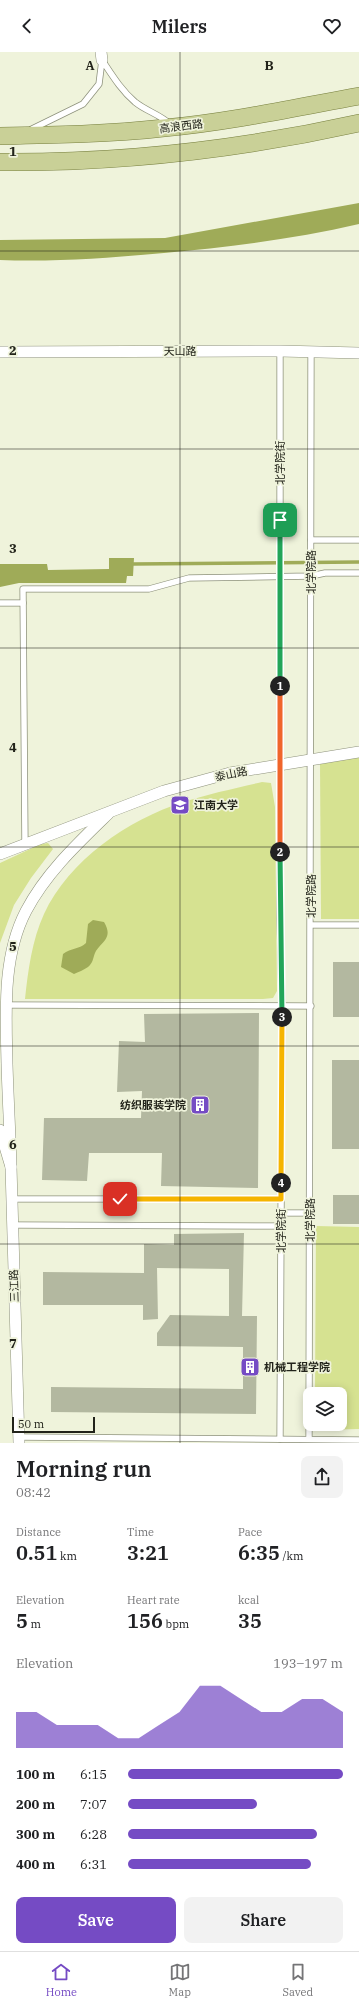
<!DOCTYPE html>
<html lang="en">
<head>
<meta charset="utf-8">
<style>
	body { margin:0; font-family:"IBM Plex Serif","Noto Sans SC",serif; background:#f2f2f2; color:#202124; height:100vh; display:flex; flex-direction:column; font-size:15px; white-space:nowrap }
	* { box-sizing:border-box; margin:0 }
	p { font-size:13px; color:#757577 }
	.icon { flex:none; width:22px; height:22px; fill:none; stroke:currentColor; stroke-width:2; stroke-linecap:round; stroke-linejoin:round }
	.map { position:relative; height:1391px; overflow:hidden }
	.side { display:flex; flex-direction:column; background:#fff; flex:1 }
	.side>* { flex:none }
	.controls { position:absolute; left:303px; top:1335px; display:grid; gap:8px }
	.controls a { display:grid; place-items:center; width:44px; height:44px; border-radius:8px; background:#fff; box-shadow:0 2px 10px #0003; font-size:20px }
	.scale { position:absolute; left:12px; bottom:10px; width:83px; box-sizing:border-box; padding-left:4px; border:2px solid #22231a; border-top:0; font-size:11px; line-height:14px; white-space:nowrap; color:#22231a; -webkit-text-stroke:3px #eff3db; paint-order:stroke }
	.pin { position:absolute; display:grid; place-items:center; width:34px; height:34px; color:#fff; margin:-17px; border-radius:8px; box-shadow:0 2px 6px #0006 }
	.km { position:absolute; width:20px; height:20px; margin:-10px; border-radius:50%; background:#222; color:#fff; font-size:11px; line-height:20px; text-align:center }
	.round { display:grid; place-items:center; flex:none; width:42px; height:42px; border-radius:8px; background:#f2f2f2 }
	.head { display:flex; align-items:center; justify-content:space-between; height:68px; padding:0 16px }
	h1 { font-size:22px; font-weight:600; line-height:30px }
	.stats { display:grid; grid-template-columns:repeat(3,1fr); gap:6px; height:68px; padding:4px 16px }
	.stats div { display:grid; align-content:center }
	.stats b { font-size:20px; font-weight:600 }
	.stats small { font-size:11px; font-weight:400 }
	.stats p { font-size:11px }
	.chart { height:112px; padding:8px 16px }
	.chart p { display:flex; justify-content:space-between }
	.chart svg { width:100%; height:72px; margin-top:4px; fill:#754bc4; opacity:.7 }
	.primary-button { display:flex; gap:8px; margin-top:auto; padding:8px 16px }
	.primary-button a { flex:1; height:46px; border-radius:8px; background:#754bc4; color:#fff; font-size:16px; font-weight:600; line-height:46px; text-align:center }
	.primary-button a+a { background:#f2f2f2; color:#202124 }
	ul { padding:0 16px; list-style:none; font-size:13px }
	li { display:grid; grid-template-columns:64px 48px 1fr; align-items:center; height:30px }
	li i { height:10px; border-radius:5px; background:#754bc4 }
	header { display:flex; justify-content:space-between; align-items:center; height:52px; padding:0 16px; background:#fff; font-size:18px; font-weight:600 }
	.dock { display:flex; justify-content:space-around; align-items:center; height:56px; border-top:1px solid #e0e0e0; background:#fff; font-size:11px; color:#757577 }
	.dock a { display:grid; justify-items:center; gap:2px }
	.dock .current { color:#754bc4 }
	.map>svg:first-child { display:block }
</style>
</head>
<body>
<header><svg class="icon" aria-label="back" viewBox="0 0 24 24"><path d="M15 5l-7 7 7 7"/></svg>Milers<svg class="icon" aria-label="heart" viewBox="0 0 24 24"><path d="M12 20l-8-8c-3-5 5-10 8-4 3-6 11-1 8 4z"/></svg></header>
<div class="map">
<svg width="359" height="1391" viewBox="0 0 359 1391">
	<rect width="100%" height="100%" fill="#eff3db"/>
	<!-- green -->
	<g fill="#d6e291">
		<polygon points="359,705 359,867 321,867 320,710"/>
		<path d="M262 730 271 731 275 755 277 939 273 946 263 947H25C28 919 32 888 44 862 69 808 128 768 183 750 208 742 236 736 262 730Z"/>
		<polygon points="48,791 53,797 31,826 14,853 0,891 0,811 41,792"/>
		<polygon points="316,1174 359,1175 359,1377 318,1378 315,1373 340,1372 340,1342 315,1342"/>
	</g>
	<!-- water -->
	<g fill="#9fab58">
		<path d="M359 151V172C295 187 229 195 164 201 109 206 55 210 0 208V188L165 186Z"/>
		<polygon points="109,506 134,506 133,524 127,524 126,531 19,531 0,535 0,512 47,512 48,518 109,517"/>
		<path d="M93 868 104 870C114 887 101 889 95 901 93 906 93 911 88 915 84 918 78 920 74 922L61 915 63 902C71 896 80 897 86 891L88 872Z"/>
	</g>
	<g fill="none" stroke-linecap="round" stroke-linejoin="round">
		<!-- stream -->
		<polyline stroke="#9fab58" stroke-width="3.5" points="133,512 359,510"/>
	</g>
	<!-- building -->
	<g fill="#b3b8a0">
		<rect x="333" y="910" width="26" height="55"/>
		<polygon points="259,961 258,1136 161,1134 162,1101 89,1101 87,1129 42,1128 44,1066 141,1066 142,1039 117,1040 119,989 145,990 144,962"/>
		<rect x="332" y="1008" width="27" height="89"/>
		<rect x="333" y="1143" width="26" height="29"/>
		<polygon points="244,1181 242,1264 257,1264 256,1362 51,1360 51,1335 243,1337 243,1295 157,1294 157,1281 170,1263 229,1264 229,1217 157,1216 158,1267 143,1268 143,1253 43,1253 43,1220 144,1221 144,1192 174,1193 174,1182"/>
	</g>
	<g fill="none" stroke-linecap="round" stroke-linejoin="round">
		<!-- lane casing -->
		<g stroke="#8e927c" stroke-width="7">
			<g id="lane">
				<path d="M32 77 83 52 99 32 102 8C112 23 121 38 135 50 146 59 159 62 170 72"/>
				<polyline points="311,488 359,488"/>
				<polyline points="0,551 23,551"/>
				<polyline points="25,793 23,537 149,537 189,526 311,524 325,521 359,521"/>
				<polyline points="311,873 359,873"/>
				<polyline points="6,953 311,954"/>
				<polyline points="12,1147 281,1147"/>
				<polyline points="281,1161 309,1161"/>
				<polyline points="13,1173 281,1174"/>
				<polyline points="19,1385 359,1388"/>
				<polyline points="280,1387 282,953 280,867 280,299"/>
				<polyline points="309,1387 311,300"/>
			</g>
		</g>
		<!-- street casing -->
		<g stroke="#8e927c" stroke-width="12">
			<g id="street">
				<polyline points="101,0 102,8"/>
				<polyline points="0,300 280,299 359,301"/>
				<polyline points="0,802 164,739 230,721 359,700"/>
				<polyline points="0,1078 11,1115 19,1391"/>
				<path d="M11 1115C10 1080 8 1046 7 1012 6 961 2 905 26 859 46 821 77 792 108 762"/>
			</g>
		</g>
		<!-- primary casing -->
		<g stroke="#777f3e" stroke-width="18">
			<g id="primary">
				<path d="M0 84C55 83 110 82 164 76 229 70 294 56 359 44"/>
				<path d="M0 110C120 111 242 97 359 71"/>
			</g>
		</g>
		<!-- lane -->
		<use href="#lane" stroke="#fff" stroke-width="5.5"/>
		<!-- street -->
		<use href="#street" stroke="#fff" stroke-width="11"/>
		<!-- primary -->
		<use href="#primary" stroke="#c9d097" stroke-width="17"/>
	</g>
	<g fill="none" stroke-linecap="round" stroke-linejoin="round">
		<!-- split-1 casing -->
		<g stroke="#fff" stroke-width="8">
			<polyline id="split-1" points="280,634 280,468"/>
		</g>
		<!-- split-2 casing -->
		<g stroke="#fff" stroke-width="8">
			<polyline id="split-2" points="280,800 280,634"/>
		</g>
		<!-- split-3 casing -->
		<g stroke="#fff" stroke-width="8">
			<polyline id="split-3" points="280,800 282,965"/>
		</g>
		<!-- split-4 casing -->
		<g stroke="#fff" stroke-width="8">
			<polyline id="split-4" points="281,1131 282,965"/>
		</g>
		<!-- split-5 casing -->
		<g stroke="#fff" stroke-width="8">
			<polyline id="split-5" points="120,1147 281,1147 281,1131"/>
		</g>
		<!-- split-1 -->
		<use href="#split-1" stroke="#22a559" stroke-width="5"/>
		<!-- split-2 -->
		<use href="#split-2" stroke="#f0652b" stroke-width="5"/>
		<!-- split-3 -->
		<use href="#split-3" stroke="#22a559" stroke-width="5"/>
		<!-- split-4 -->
		<use href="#split-4" stroke="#f5b400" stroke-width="5"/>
		<!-- split-5 -->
		<use href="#split-5" stroke="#f5b400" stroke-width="5"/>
	</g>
	<!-- grid -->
	<path fill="none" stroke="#22231a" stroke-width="1" stroke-opacity="0.55" d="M180 0V1391M0 199H359M0 397H359M0 596H359M0 795H359M0 994H359M0 1192H359"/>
	<!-- icons -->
	<defs>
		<g id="university-square" transform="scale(1)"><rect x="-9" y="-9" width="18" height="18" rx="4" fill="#754bc4" stroke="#eff3db"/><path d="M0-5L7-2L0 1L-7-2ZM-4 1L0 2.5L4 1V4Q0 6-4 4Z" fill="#fff"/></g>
		<g id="building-square" transform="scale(1)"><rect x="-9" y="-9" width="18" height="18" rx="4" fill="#754bc4" stroke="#eff3db"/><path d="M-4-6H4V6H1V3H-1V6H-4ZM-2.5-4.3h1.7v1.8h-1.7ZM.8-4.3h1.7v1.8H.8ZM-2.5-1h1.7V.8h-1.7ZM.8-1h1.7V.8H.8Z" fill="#fff"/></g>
	</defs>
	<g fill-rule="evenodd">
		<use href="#university-square" x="180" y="753"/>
		<use href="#building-square" x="200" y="1053"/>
		<use href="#building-square" x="250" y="1315"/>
	</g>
	<g text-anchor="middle" stroke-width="3.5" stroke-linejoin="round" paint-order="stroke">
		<!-- street labels -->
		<g font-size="11" fill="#22231a" stroke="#eff3db">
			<text transform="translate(181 74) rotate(-7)" y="4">高浪西路</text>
			<text x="180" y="303">天山路</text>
			<text transform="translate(280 411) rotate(-90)" y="4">北学院街</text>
			<text transform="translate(311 520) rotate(-90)" y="4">北学院路</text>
			<text transform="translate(231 722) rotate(-12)" y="4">泰山路</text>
			<text transform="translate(311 844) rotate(-90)" y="4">北学院路</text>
			<text transform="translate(310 1168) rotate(-90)" y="4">北学院路</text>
			<text transform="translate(281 1179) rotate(-90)" y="4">北学院街</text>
			<text transform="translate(14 1234) rotate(-92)" y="4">三江路</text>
		</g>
		<!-- poi labels -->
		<g font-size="11" font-weight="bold" fill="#22231a" stroke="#eff3db" text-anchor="start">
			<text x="194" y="757">江南大学</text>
			<text x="186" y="1057" text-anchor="end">纺织服装学院</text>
			<text x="264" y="1319">机械工程学院</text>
		</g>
	</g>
	<g font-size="13" text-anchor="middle" font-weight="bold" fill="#22231a" stroke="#eff3db" stroke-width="3.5" stroke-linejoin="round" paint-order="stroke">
		<text x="90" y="18">A</text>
		<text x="269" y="18">B</text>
		<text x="13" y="104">1</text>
		<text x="13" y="303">2</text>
		<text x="13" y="501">3</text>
		<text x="13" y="700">4</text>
		<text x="13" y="899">5</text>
		<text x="13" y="1097">6</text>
		<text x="13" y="1296">7</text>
	</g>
</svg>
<div class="controls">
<a><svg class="icon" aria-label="layers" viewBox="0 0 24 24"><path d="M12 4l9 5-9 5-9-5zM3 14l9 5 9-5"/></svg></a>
</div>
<div class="scale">50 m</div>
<div class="pin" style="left:280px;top:468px;background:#1e9e55"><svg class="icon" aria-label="arrive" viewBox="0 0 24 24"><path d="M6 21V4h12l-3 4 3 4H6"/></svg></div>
<div class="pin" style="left:120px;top:1147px;background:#d93025"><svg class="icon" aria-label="check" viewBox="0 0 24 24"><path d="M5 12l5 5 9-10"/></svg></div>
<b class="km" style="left:280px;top:634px">1</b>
<b class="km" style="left:280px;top:800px">2</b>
<b class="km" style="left:282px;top:965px">3</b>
<b class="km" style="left:281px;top:1131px">4</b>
</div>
<section class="side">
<div class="head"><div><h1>Morning run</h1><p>08:42</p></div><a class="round"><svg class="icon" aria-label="share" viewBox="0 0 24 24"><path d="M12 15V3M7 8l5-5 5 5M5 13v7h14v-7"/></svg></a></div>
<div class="stats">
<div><p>Distance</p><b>0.51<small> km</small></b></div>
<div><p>Time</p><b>3:21</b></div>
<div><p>Pace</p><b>6:35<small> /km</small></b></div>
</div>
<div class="stats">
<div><p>Elevation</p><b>5<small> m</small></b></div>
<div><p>Heart rate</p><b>156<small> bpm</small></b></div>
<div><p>kcal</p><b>35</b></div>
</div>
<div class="chart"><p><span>Elevation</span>193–197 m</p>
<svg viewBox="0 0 160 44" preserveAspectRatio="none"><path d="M0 44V22L10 22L20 30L30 30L40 30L50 38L60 38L70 30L80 22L90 6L100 6L110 14L120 22L130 22L140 14L150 14L160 22V44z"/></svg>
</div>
<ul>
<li><b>100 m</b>6:15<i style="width:100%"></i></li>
<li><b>200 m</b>7:07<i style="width:60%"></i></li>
<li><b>300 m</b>6:28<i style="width:88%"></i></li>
<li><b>400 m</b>6:31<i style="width:85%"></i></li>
</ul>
<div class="primary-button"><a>Save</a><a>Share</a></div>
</section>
<nav class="dock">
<a class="current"><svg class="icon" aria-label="home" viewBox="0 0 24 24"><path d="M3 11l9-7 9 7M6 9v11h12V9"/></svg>Home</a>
<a><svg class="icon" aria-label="map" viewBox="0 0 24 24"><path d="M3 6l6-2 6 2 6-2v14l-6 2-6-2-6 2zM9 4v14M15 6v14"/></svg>Map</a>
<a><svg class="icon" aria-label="saved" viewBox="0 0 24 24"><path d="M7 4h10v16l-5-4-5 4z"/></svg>Saved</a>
</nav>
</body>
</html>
